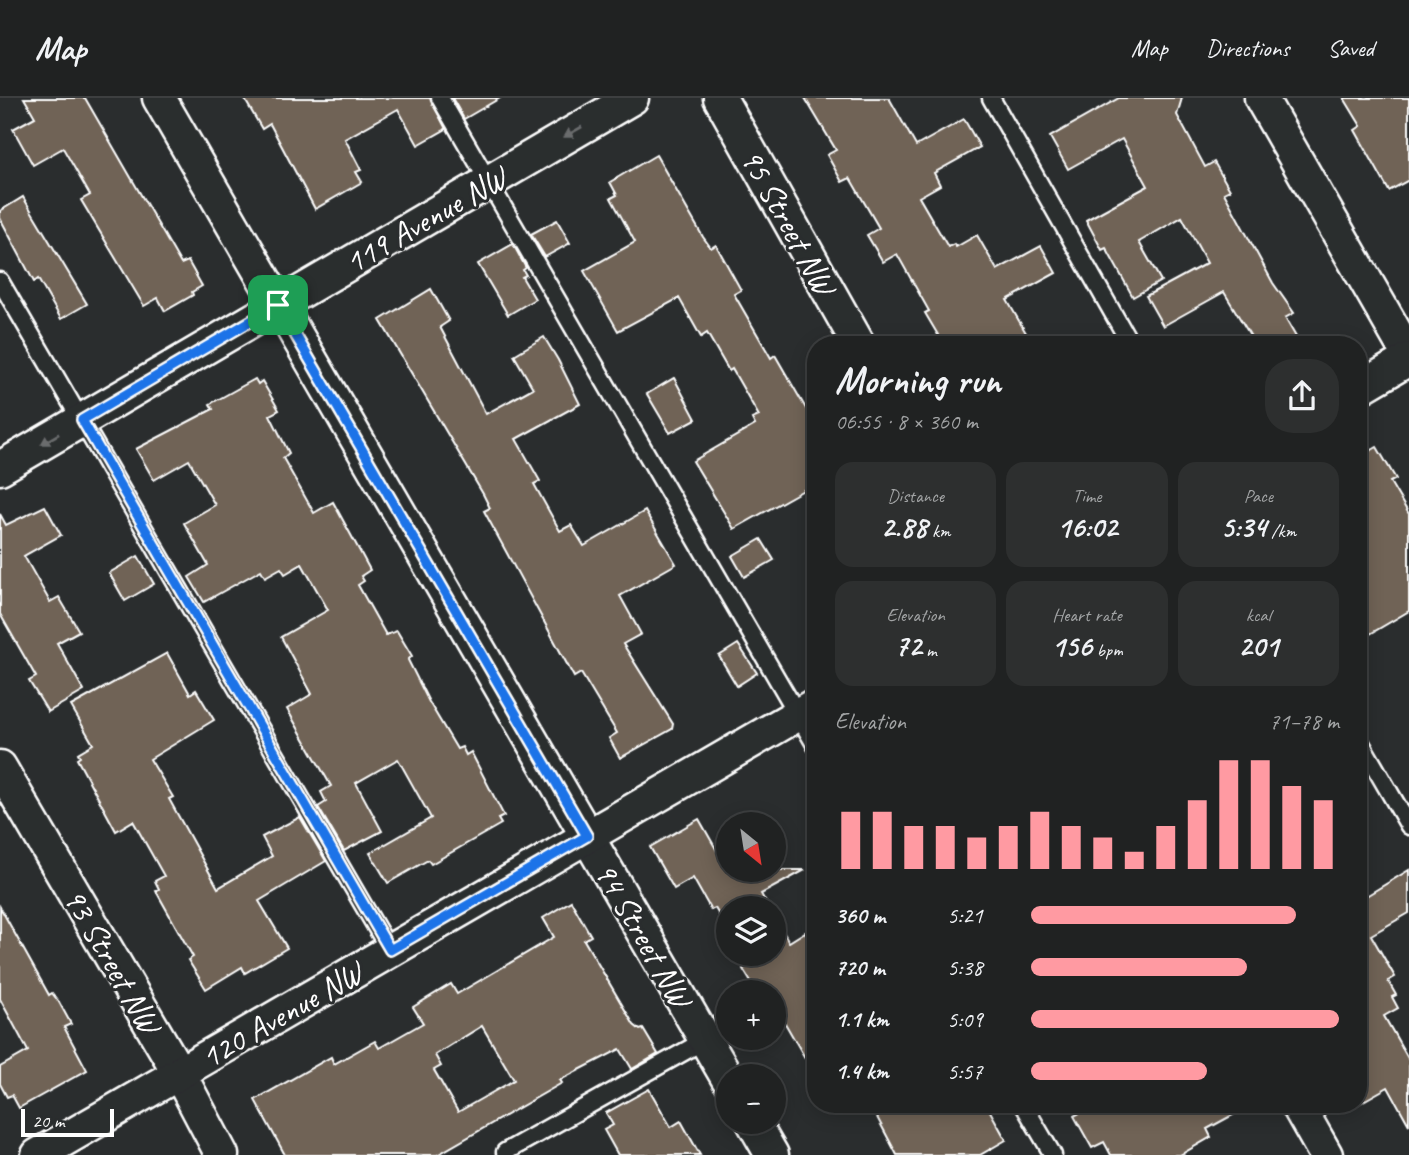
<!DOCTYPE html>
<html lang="en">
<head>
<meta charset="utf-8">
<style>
	body { margin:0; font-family:Caveat,sans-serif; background:#2d2f2f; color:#f1f3f6; height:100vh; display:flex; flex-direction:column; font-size:26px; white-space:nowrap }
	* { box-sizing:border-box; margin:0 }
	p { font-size:23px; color:#a2a4a5 }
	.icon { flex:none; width:38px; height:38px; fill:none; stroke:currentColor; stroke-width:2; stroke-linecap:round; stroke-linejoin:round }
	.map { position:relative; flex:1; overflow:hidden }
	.sheet { position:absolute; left:807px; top:238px; width:560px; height:777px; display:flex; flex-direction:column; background:#202222; border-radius:28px; box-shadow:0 4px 18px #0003,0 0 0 2px #3d3f40 }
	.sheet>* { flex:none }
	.needle { width:46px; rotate:150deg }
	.fabs { position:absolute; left:716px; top:714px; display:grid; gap:14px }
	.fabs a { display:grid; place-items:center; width:70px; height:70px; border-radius:50%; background:#202222; box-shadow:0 4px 18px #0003,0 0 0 2px #3d3f40; font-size:35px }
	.scale { position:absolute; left:21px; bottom:18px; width:93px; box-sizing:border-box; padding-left:7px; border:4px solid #fff; border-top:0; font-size:19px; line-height:24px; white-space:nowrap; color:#fff; -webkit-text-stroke:5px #2a2d2e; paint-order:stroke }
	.pin { position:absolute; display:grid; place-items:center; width:60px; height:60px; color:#fff; margin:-30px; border-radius:14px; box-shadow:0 4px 10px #0006 }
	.round { display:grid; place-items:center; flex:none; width:74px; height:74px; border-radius:28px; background:#2d2f2f }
	.headline { display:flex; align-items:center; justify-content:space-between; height:119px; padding:0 28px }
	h1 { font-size:38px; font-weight:800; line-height:52px }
	.figures { display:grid; grid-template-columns:repeat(3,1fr); gap:10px; height:119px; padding:7px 28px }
	.figures div { display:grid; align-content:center; border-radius:18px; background:#2d2f2f; text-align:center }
	.figures b { font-size:30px; font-weight:800 }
	.figures small { font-size:19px; font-weight:400 }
	.figures p { font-size:19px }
	.chart { height:196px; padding:14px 28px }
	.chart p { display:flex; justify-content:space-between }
	.chart svg { width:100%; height:126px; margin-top:7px; stroke:#ff9aa2; stroke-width:6 }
	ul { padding:0 28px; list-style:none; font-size:23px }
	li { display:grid; grid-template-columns:112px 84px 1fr; align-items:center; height:52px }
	li i { height:18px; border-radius:9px; background:#ff9aa2 }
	header { display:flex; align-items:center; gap:42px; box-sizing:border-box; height:98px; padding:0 35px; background:#202222; border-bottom:2px solid #3d3f40 }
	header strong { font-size:33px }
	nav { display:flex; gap:38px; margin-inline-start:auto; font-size:24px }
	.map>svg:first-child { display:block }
</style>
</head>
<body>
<header>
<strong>Map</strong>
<nav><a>Map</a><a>Directions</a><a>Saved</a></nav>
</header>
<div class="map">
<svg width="1409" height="1057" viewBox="0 0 1409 1057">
	<rect width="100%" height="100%" fill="#2a2d2e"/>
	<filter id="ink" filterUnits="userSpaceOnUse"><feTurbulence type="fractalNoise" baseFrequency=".0143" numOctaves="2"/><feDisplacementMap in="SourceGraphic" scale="14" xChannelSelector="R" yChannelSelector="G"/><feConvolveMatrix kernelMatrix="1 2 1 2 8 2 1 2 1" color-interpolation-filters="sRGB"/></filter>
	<g filter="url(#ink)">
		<!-- building -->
		<g fill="#706356" stroke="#fff" stroke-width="2" fill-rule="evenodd">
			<polygon points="24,0 85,0 181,166 188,163 202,188 192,194 193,197 165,213 158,200 144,208 81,102 90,97 63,50 33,67 13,31 35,19"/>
			<polygon points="244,0 430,0 446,31 418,47 398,11 345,41 361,72 356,74 362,84 315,111 270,26 262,31"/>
			<polygon points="452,0 500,0 464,21"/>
			<polygon points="805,0 889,0 916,48 964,21 980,49 934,75 940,87 919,99 948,149 954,146 956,149 977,137 997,172 1041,148 1056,175 1007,202 1033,247 944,247 925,215 929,213 897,156 883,164 867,137 879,130 850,80 842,84 827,57 836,52"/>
			<polygon points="1119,0 1182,0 1177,17 1205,69 1214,64 1230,92 1224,95 1273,185 1294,215 1285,220 1296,239 1283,247 1256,247 1224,194 1163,228 1146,198 1207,165 1182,119 1139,144 1161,183 1133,199 1106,150 1102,152 1086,122 1148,88 1122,41 1068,71 1050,39"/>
			<polygon points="1344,0 1409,0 1409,82 1389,93 1355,32 1361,28"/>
			<polygon points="656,57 703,139 711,150 716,147 741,192 734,196 771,260 775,257 816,328 816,385 734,431 693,363 755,327 752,321 759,318 732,271 729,273 707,235 701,239 679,200 618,233 584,173 635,144 611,100 617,97 610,84"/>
			<polygon points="23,99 87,206 61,221 38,181 34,184 0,120 0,113"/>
			<polygon points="557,122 570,145 545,159 531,136"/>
			<polygon points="513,146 526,170 523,172 526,177 522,179 535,201 508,217 478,166"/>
			<polygon points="431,191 449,223 440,229 486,316 533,290 514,257 544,239 558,262 580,306 516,341 540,383 534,386 560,433 571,427 584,448 645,413 676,466 620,498 641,536 623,546 673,626 672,631 620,660 609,640 617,635 581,575 574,579 484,413 490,410 483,396 380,222"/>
			<polygon points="674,280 696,321 670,335 647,296"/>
			<polygon points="255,281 258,286 262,283 279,312 270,317 289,355 283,360 314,415 333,404 370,472 361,478 364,483 358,487 386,537 397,533 412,558 408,562 429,604 457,651 462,649 466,657 471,654 504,718 498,721 501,726 431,766 428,762 388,785 370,755 431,720 398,661 356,685 382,733 344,753 318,709 326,704 321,694 331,688 287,611 312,596 281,539 328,512 302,466 285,476 281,470 265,479 261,472 204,504 189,479 208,467 184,425 215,407 189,362 154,382 136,351 213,311 210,306"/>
			<polygon points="1377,349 1396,381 1390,384 1409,416 1409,513 1358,543 1358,360"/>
			<polygon points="45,408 61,437 24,458 50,504 59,499 79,533 57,545 84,593 48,614 29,583 36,579 0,516 0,416 6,427"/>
			<polygon points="761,441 774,462 744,479 732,458"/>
			<polygon points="138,458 154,486 125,503 109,475"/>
			<polygon points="738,546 757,575 737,588 719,558"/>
			<polygon points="167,555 190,596 196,592 214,622 150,661 173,699 169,701 218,790 272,758 262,739 300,719 326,763 259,803 287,850 245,875 242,869 206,891 188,862 193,859 156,793 159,791 155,783 164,778 133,723 116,733 77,661 80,659 78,655 93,646 71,608"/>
			<polygon points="699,721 728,772 805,772 761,796 769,810 728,810 728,833 715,810 711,812 693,780 674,791 650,749"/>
			<polygon points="1409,772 1409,815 1371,837 1395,879 1388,883 1396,897 1392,899 1398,910 1384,918 1409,962 1409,1027 1388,989 1358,1006 1358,803"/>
			<path d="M571 803 591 838 584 842 634 927 640 932 643 931 658 956 632 971 620 951 560 982 562 985 437 1057H285L255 1002 331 959 334 966 375 943 379 950 423 925 413 909 451 886 457 896 554 839 543 820ZM482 928 514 982 458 1014 434 972 441 968 435 957Z"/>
			<polygon points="0,809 49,897 52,895 59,904 71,926 64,929 87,972 19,1010 12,997 7,999 0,986 0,969 28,953 0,901"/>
			<polygon points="774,817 789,844 805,834 816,851 816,979 774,906 774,894 757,894 743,871 748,868 741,856 774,856"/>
			<polygon points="649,991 671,1029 681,1023 700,1057 618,1057 604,1032 613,1027 606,1015"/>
			<polygon points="870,1006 986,1006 1006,1042 980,1057 897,1057"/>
			<polygon points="1096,1006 1253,1006 1207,1031 1211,1039 1180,1057 1111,1057 1104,1044 1092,1050 1074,1018"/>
		</g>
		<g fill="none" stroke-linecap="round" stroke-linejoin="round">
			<!-- lane casing -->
			<g stroke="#fff" stroke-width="21">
				<g id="lane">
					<polyline points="440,0 816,648"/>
					<polyline points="991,0 1131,247"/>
					<polyline points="0,183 390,853"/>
					<polyline points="1358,640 1409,728"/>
					<polyline points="1023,1006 1053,1057"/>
					<polyline points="506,1057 505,1054 705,942"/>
				</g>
			</g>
			<!-- street casing -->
			<g stroke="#fff" stroke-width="37">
				<g id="street">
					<polyline points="159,0 728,981"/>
					<polyline points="720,0 859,247"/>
					<polyline points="1261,0 1409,258"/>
					<polyline points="1358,291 1409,261"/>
					<polyline points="0,370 632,0"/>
					<polyline points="0,669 179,975 222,1057"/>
					<polyline points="1297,1006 1326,1057"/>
					<polyline points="753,1024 772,1057"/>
					<polyline points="38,1057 816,606"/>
				</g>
			</g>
			<!-- lane -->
			<use href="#lane" stroke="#2a2d2e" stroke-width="16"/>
			<!-- street -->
			<use href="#street" stroke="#2a2d2e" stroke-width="32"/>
		</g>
		<!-- one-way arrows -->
		<defs><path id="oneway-solid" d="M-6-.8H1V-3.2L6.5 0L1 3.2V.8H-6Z" transform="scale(1.75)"/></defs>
		<g fill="#6a6c6d">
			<use href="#oneway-solid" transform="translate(573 34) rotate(150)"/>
			<use href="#oneway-solid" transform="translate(50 341) rotate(150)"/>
		</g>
	</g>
	<g fill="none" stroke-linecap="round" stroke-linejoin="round" filter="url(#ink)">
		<!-- route casing -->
		<g stroke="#fff" stroke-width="14">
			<polygon id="route" points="278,207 587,738 390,852 82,322"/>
		</g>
		<!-- route -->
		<use href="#route" stroke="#1a73e8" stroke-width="9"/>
	</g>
	<g text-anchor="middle" stroke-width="6" stroke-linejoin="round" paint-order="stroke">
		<!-- street labels -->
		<g font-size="33" fill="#fff" stroke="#2a2d2e">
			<text transform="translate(425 121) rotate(-30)" y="12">119 Avenue NW</text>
			<text transform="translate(789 123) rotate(61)" y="12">95 Street NW</text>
			<text transform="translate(644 836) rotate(60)" y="12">94 Street NW</text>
			<text transform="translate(113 862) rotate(60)" y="12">93 Street NW</text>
			<text transform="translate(281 916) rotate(-30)" y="12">120 Avenue NW</text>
		</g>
	</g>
</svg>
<div class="fabs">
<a><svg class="needle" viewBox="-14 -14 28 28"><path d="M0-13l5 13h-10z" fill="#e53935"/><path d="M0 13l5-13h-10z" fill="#a2a4a5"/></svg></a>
<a><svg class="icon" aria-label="layers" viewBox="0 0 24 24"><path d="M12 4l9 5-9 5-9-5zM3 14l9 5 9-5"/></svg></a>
<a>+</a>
<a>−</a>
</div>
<div class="scale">20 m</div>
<div class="pin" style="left:278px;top:207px;background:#1e9e55"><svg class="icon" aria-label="arrive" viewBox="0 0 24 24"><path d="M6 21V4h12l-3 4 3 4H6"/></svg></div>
<section class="sheet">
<div class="headline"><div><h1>Morning run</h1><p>06:55 · 8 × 360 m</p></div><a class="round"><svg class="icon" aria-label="share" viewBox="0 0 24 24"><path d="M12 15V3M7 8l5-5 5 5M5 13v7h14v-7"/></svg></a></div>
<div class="figures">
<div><p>Distance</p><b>2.88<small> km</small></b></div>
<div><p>Time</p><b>16:02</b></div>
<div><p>Pace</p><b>5:34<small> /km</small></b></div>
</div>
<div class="figures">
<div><p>Elevation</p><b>72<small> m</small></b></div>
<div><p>Heart rate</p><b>156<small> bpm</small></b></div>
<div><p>kcal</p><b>201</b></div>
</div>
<div class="chart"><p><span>Elevation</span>71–78 m</p>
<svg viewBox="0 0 160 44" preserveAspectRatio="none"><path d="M5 44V24M15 44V24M25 44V29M35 44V29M45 44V33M55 44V29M65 44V24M75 44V29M85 44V33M95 44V38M105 44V29M115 44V20M125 44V6M135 44V6M145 44V15M155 44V20"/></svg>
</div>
<ul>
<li><b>360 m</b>5:21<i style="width:86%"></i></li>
<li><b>720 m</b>5:38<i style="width:70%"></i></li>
<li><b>1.1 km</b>5:09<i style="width:100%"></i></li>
<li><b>1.4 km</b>5:57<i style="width:57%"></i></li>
</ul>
</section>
</div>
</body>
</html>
